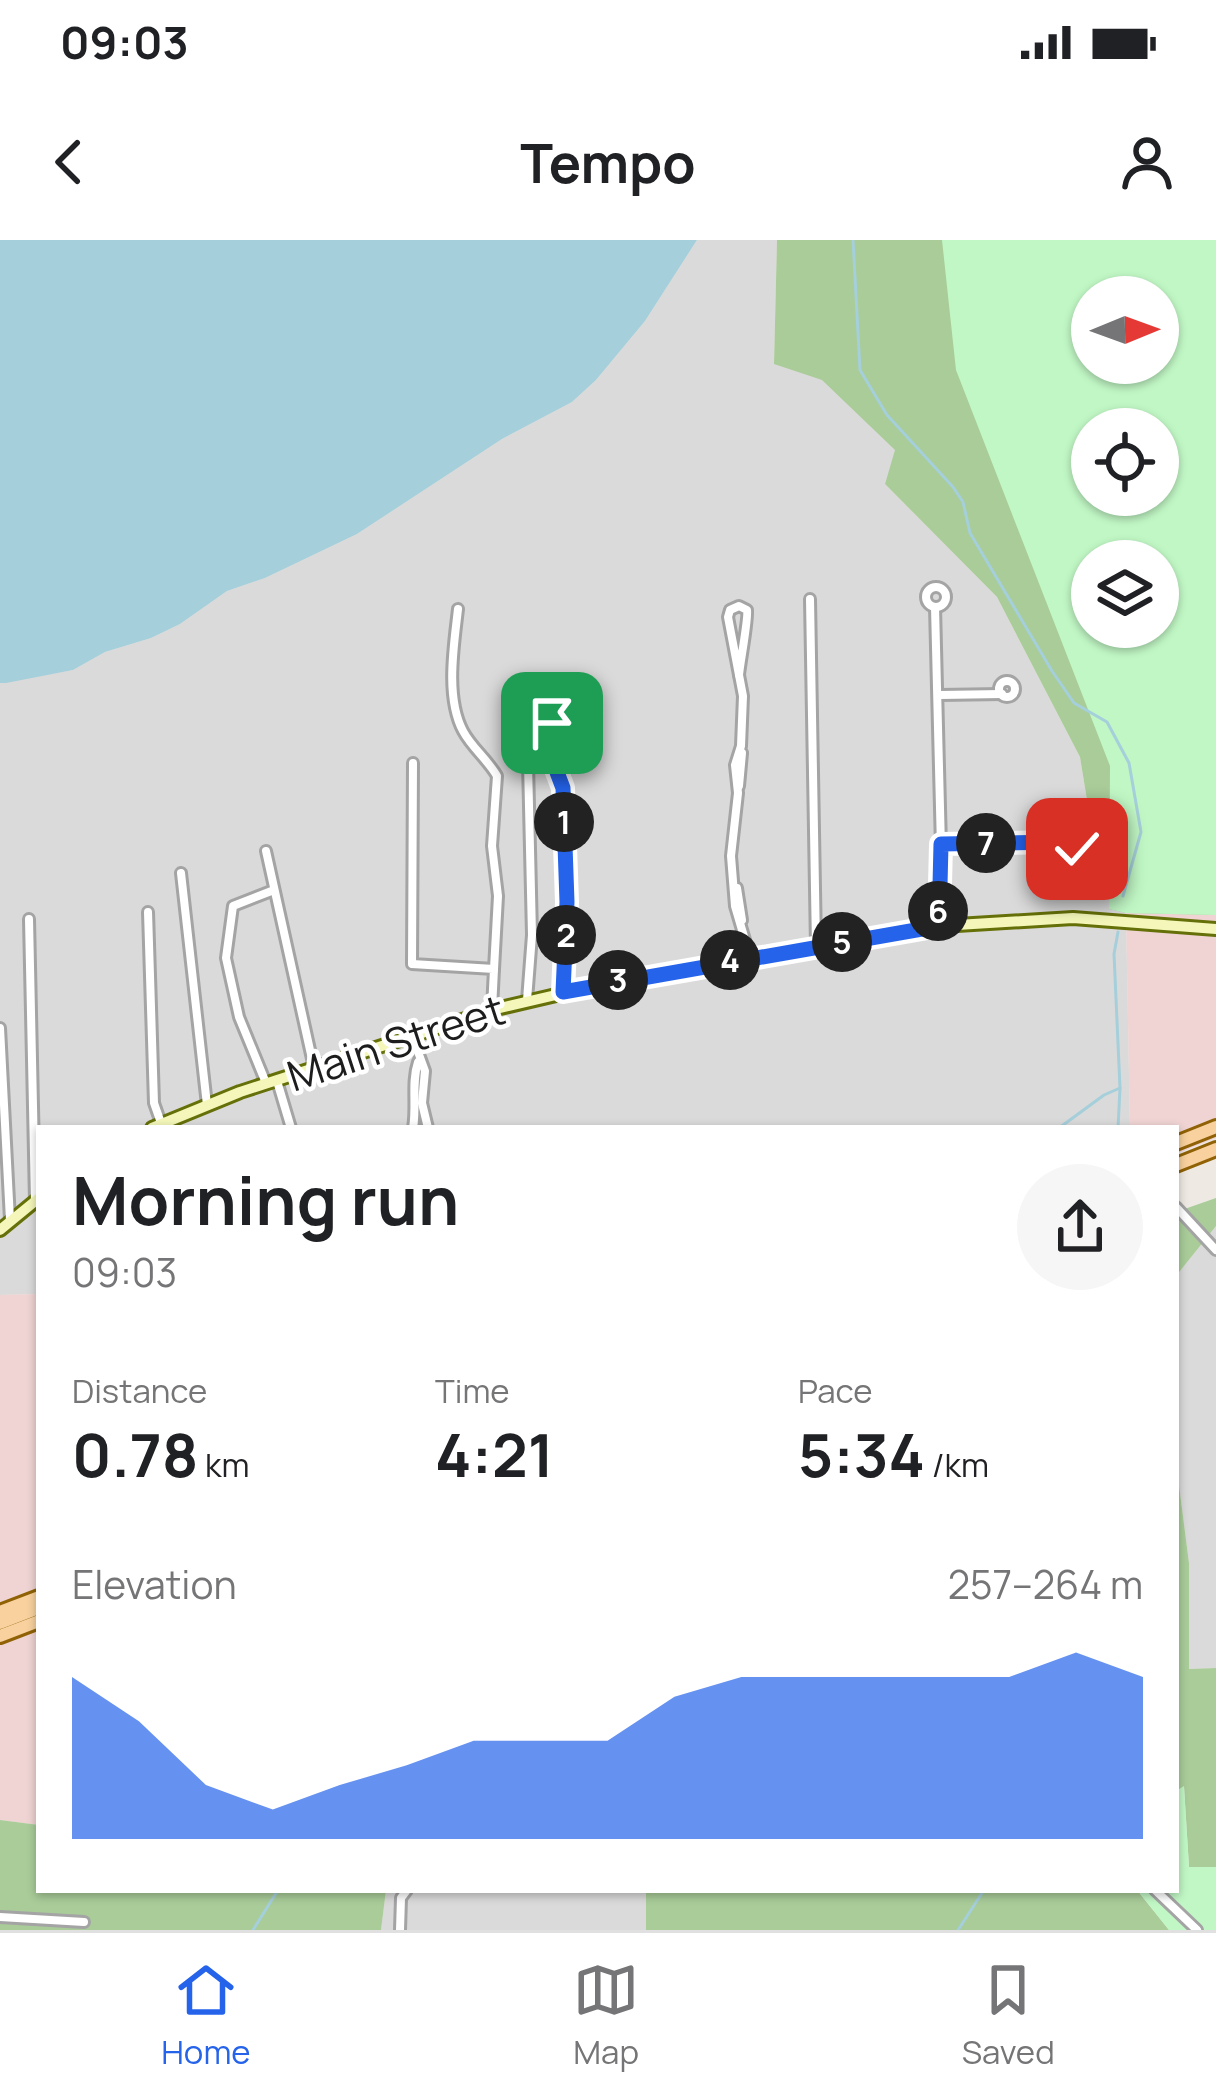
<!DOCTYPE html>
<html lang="en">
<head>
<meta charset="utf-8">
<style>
	body { margin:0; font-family:Manrope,sans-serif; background:#f6f6f6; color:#202124; height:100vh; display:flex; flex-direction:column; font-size:45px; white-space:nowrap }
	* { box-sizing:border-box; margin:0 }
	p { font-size:39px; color:#757577 }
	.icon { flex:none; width:66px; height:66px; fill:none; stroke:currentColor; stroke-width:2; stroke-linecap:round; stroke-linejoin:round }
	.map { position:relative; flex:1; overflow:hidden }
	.sheet { position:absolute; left:36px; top:885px; width:1143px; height:768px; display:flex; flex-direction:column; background:#fff; border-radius:0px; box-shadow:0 3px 9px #0004 }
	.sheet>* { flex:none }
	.needle { width:78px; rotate:89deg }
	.controls { position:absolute; left:1071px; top:36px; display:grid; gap:24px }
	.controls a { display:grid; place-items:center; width:108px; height:108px; border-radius:50%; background:#fff; box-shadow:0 3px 9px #0004; font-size:60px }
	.pin { position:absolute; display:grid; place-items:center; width:102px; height:102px; color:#fff; margin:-51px; border-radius:24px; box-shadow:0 6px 18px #0006 }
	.km { position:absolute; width:60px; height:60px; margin:-30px; border-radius:50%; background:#222; color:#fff; font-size:33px; line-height:60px; text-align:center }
	.round { display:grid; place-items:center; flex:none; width:126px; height:126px; border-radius:63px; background:#f6f6f6 }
	.summary { display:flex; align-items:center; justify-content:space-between; height:204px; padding:0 36px }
	h1 { font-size:66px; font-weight:700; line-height:90px }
	.metrics { display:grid; grid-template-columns:repeat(3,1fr); gap:18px; height:204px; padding:12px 36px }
	.metrics div { display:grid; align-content:center }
	.metrics b { font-size:60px; font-weight:700 }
	.metrics small { font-size:33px; font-weight:400 }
	.metrics p { font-size:33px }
	.chart { height:336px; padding:24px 36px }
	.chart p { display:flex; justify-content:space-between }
	.chart svg { width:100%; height:216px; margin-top:12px; fill:#2563eb; opacity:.7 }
	.status { display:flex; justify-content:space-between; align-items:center; height:84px; padding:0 60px; background:#fff; direction:ltr }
	.status svg { height:33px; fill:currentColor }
	header { display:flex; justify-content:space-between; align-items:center; height:156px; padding:0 36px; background:#fff; font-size:54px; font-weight:700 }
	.tab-bar { display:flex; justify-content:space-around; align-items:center; height:168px; border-top:3px solid #e0e0e0; background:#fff; font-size:33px; color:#757577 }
	.tab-bar a { display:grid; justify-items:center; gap:6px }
	.tab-bar .current { color:#2563eb }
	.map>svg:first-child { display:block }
</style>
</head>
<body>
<div class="status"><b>09:03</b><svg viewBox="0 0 49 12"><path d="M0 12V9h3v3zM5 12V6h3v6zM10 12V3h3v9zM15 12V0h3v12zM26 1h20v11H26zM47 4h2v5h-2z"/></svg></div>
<header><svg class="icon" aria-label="back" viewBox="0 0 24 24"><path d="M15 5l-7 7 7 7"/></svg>Tempo<svg class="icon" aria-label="person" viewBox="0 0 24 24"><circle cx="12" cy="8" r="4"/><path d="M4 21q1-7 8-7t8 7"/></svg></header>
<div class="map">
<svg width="1216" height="1690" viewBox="0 0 1216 1690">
	<rect width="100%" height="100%" fill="#eeeae3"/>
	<!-- residential -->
	<g fill="#dbdada">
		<polygon points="697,0 777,0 774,123 822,139 896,210 885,244 997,357 1080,517 1094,603 1109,620 1109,668 1126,673 1130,888 39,888 39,1054 0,1055 0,443 73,430 105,412 151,398 180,384 227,351 265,338 357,294 502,199 572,162 596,140 645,81"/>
		<polygon points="1216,986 1216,1428 1189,1429 1189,1323 1176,1222 1176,1036"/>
		<polygon points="386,1650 646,1650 646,1690 381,1690"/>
	</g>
	<!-- commercial -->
	<g fill="#efd4d3">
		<polygon points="1126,673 1216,675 1216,898 1176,914 1176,888 1130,888"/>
		<polygon points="39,1054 39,1585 0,1580 0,1055"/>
	</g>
	<!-- forest -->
	<g fill="#a9cc99" fill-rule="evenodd">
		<path d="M777 0H1216V675L1126 673 1109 669V620L1094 603 1080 517 997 357 885 244 895 210 822 140 774 124ZM1092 57H1158V123H1092ZM1092 189H1158V255H1092ZM1092 321H1158V387H1092Z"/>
		<polygon points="1216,958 1216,986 1176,1036 1176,972"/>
		<polygon points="1176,1222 1189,1323 1189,1429 1216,1428 1216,1627 1189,1627 1184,1547 1176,1551"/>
		<polygon points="0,1580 39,1585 39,1650 386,1650 381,1690 0,1690"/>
		<polygon points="646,1650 1137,1650 1169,1690 646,1690"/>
	</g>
	<!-- park -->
	<g fill="#c1f7c5" fill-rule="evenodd">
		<path d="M942 0H1216V675L1126 673 1109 669 1110 526 956 130ZM1092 57H1158V123H1092ZM1092 189H1158V255H1092ZM1092 321H1158V387H1092Z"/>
		<polygon points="1184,1546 1189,1627 1216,1627 1216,1690 1169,1690 1137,1650 1176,1650 1176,1551"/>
	</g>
	<!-- water -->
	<polygon fill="#a5cfda" points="0,0 697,0 645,81 596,140 572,162 502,199 357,294 265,338 227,351 180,384 151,398 105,412 73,430 6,443 0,443"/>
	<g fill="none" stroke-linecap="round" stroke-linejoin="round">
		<!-- stream -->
		<g stroke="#a5cfda" stroke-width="3">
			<polyline points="853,0 860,130 887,175 953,247 963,262 970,293 1052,431 1074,463 1107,482 1129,523 1141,592 1123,656"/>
			<polyline points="1059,888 1104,855 1120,848 1114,714 1118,692"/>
			<polyline points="1118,888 1120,848"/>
			<polyline points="253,1690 278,1650"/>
			<polyline points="958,1690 984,1650"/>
		</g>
		<!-- minor casing -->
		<g stroke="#a4a4a4" stroke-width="14">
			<g id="minor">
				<circle cx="936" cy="357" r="10"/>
				<polyline points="810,359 816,706"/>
				<path d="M739 366 747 370C749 376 740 423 739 435L728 377 730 370Z"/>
				<polyline points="935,367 942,648 939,655 939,686"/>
				<path d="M458 369C454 405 445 457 463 491 472 508 488 520 497 536L492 606 498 656 494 729"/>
				<polyline points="739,435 743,456 741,506 735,525 738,553 731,616 735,666 750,717"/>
				<circle cx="1007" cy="449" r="8"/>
				<polyline points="940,455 1002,454"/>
				<circle cx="550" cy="491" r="9"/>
				<path d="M548 500C548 521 562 533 563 553 568 618 570 687 563 752"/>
				<polyline points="413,523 412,724 494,729 492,769"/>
				<polyline points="739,546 742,513"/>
				<circle cx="1071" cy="602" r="9"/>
				<polyline points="941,604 1062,602"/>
				<polyline points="266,611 314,828"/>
				<polyline points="181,633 207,865"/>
				<polyline points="737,648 742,680"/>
				<polyline points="942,648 957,685"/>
				<polyline points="148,672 154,863 161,883"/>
				<polyline points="29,679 35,960"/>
				<polyline points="527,760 532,695 528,523"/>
				<polyline points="0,788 10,980"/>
				<polyline points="413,798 425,831 422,863 428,888"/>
				<polyline points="277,841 291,888"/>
				<polyline points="266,843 239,777 226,718 233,666 274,650"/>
				<path d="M413 888C417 866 411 843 418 822"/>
				<polyline points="1176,967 1216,1010"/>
				<polyline points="1155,1650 1197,1690"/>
				<polyline points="0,1677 84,1682"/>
				<polyline points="400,1690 401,1658 407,1650"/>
			</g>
		</g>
		<!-- secondary casing -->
		<g stroke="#657008" stroke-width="16">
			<g id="secondary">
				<polyline points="152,888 240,852 496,769 616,741 957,685 1073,678 1216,689"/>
				<polyline points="0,990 39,958"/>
			</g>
		</g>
		<!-- primary casing -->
		<g stroke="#916205" stroke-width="18">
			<g id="primary">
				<polyline points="1176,903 1216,887"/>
				<polyline points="1176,925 1216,909"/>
				<polyline points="0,1372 39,1357"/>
				<polyline points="0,1383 39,1368"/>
				<polyline points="0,1396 39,1381"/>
			</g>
		</g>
		<!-- minor -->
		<use href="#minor" stroke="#fff" stroke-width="8"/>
		<!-- secondary -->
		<use href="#secondary" stroke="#f4f7b9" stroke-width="10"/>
		<!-- primary -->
		<use href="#primary" stroke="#f8d19e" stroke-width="12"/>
	</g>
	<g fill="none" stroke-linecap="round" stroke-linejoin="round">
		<!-- route casing -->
		<g stroke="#fff" stroke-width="24">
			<polyline id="route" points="552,483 546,483 541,490 563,548 567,662 563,752 939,686 941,604 1062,602 1069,611 1077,609"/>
		</g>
		<!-- route -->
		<use href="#route" stroke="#2563eb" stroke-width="15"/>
	</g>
	<g text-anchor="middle" stroke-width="9" stroke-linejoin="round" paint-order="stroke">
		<!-- street labels -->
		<g font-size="42" fill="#1d1d1d" stroke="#fff">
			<text transform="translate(396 803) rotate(-18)" y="15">Main Street</text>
		</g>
	</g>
</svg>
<div class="controls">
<a><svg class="needle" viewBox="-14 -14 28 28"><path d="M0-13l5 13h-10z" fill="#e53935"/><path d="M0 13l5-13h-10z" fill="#757577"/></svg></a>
<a><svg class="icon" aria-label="locate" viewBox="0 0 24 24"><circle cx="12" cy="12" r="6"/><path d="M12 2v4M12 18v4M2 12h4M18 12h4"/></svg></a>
<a><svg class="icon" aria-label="layers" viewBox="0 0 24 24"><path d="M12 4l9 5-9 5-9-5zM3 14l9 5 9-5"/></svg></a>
</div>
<div class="pin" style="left:552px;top:483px;background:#1e9e55"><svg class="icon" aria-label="arrive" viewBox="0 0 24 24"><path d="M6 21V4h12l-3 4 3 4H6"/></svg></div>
<div class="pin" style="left:1077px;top:609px;background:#d93025"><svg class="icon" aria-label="check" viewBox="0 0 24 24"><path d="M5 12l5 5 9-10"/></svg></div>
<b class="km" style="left:564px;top:582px">1</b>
<b class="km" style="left:566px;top:695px">2</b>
<b class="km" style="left:618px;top:740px">3</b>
<b class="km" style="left:730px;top:720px">4</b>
<b class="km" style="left:842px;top:702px">5</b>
<b class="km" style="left:938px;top:671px">6</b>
<b class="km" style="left:986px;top:603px">7</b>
<section class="sheet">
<div class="summary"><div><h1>Morning run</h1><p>09:03</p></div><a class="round"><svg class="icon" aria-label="share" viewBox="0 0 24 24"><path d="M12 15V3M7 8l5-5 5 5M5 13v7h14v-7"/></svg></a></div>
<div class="metrics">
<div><p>Distance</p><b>0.78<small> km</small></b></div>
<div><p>Time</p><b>4:21</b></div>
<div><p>Pace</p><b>5:34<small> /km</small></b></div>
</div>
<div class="chart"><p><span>Elevation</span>257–264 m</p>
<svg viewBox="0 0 160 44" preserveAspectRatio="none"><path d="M0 44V11L10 20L20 33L30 38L40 33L50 29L60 24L70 24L80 24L90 15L100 11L110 11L120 11L130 11L140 11L150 6L160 11V44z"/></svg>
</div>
</section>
</div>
<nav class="tab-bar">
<a class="current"><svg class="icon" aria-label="home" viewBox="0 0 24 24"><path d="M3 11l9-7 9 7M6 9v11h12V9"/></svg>Home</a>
<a><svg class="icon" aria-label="map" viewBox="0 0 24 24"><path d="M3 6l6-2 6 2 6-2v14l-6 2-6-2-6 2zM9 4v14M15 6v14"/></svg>Map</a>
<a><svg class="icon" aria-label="saved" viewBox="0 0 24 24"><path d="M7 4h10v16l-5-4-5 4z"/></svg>Saved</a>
</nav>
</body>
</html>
